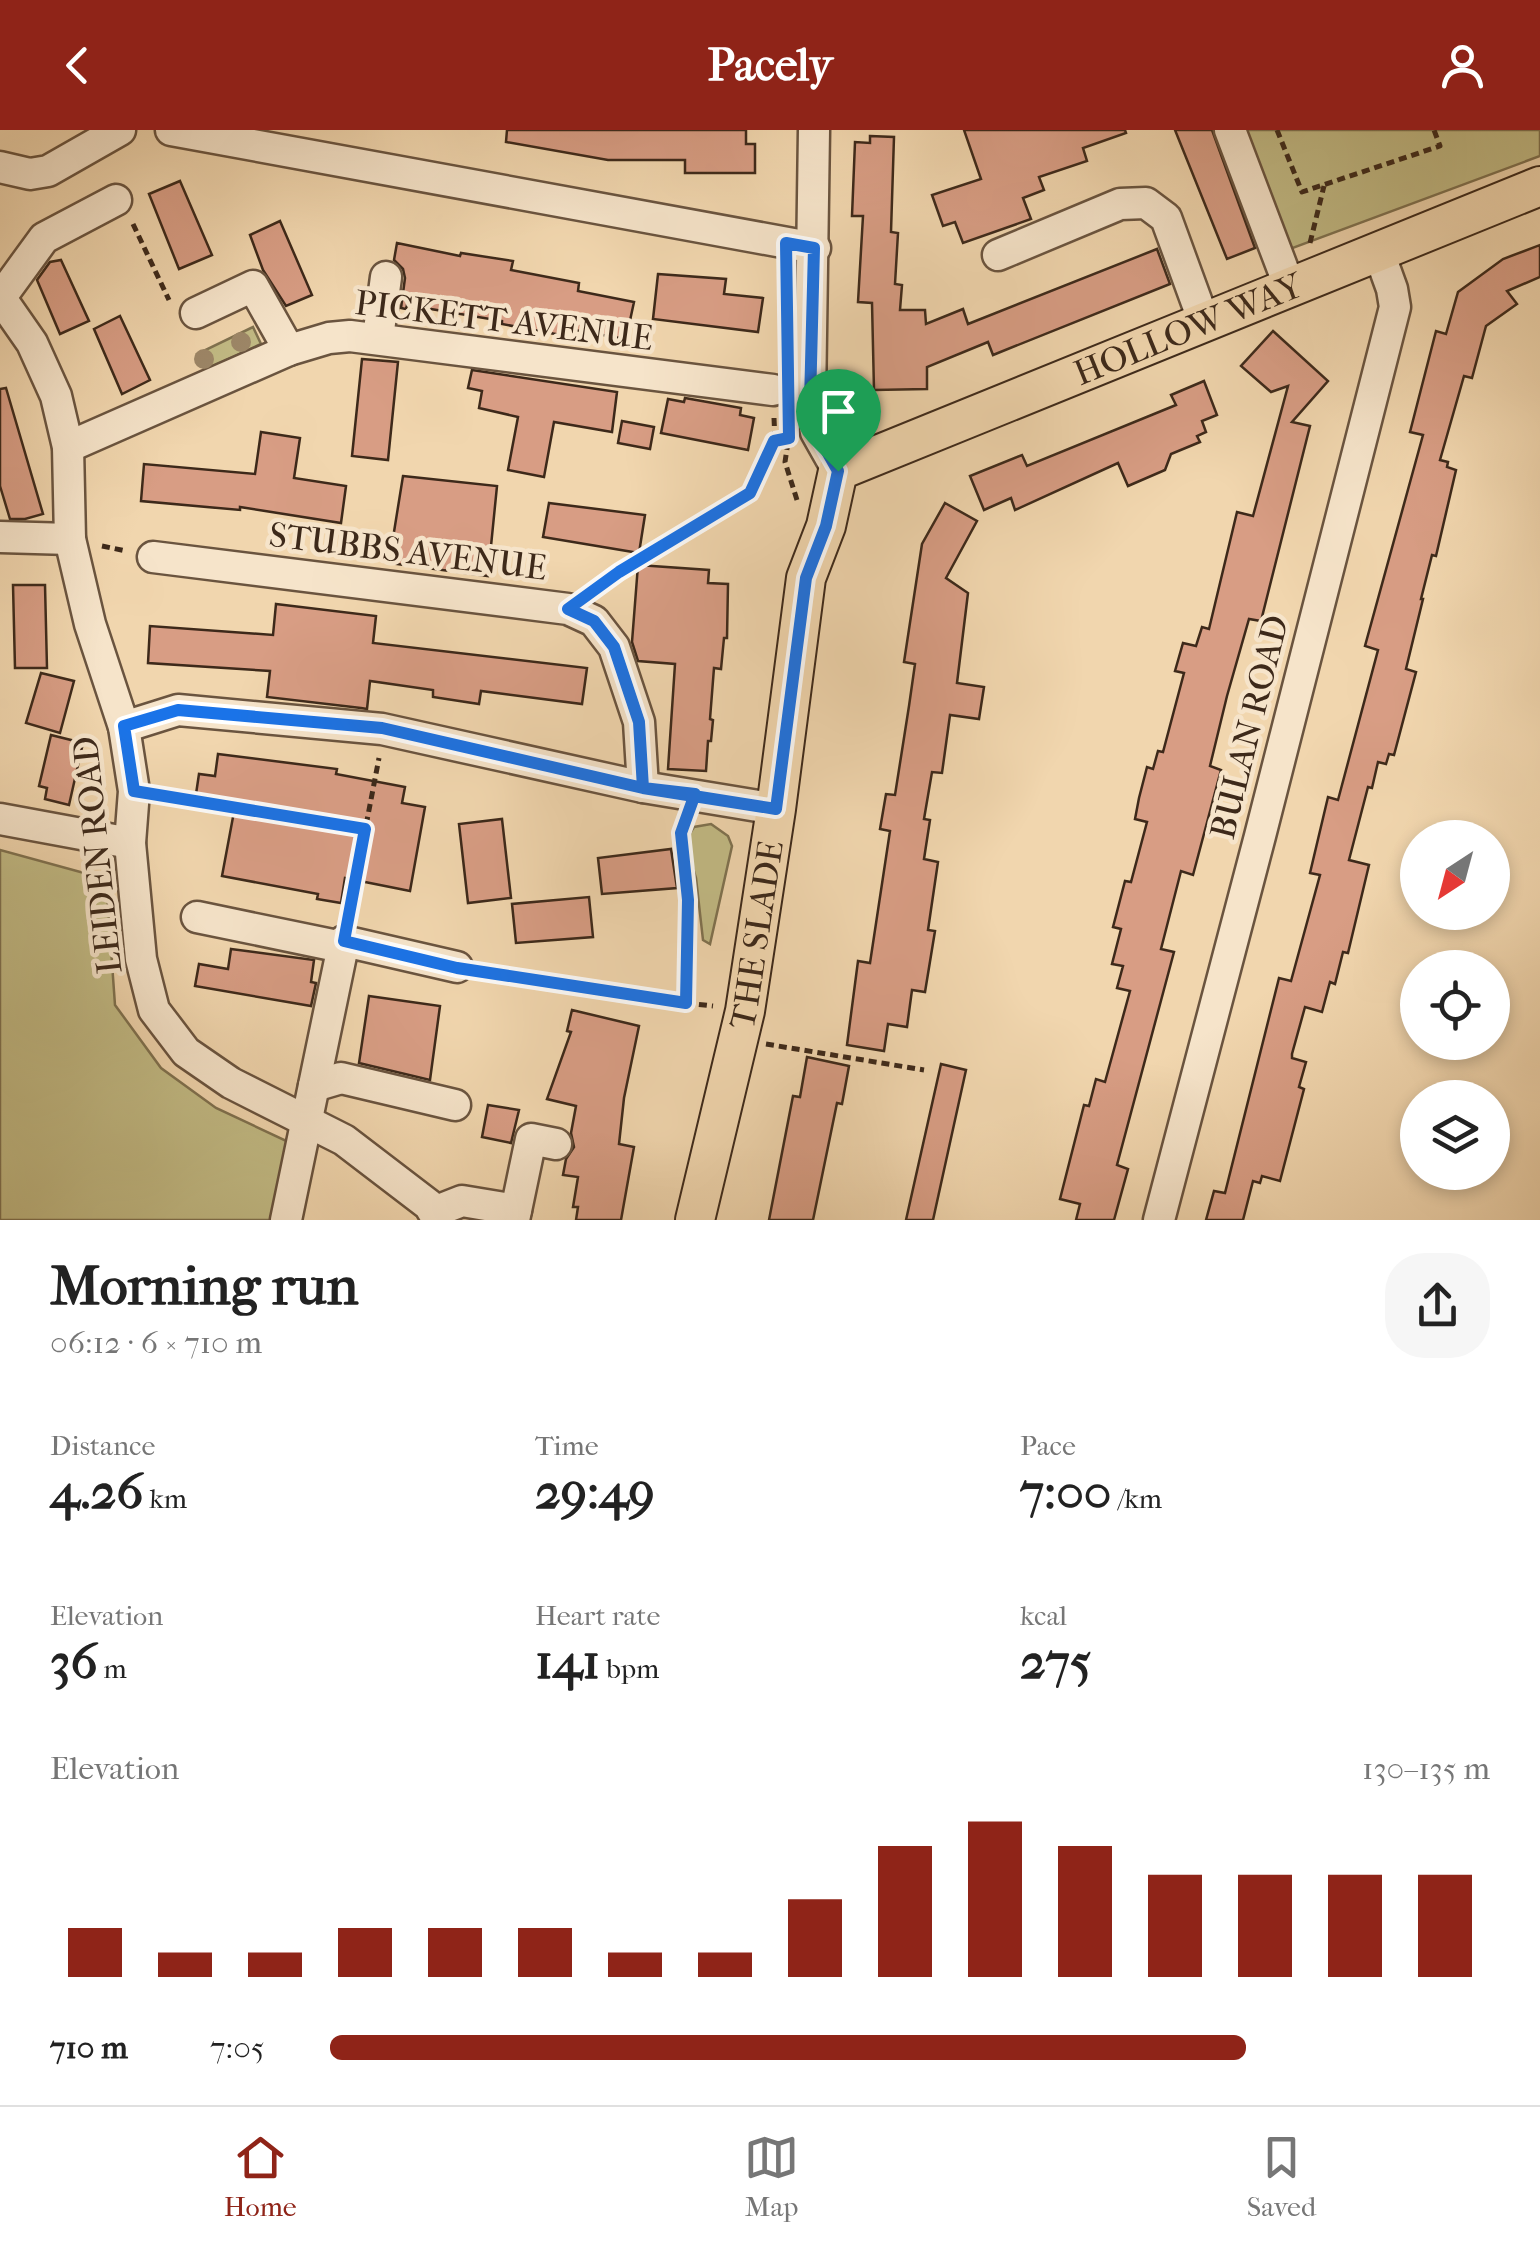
<!DOCTYPE html>
<html lang="en">
<head>
<meta charset="utf-8">
<style>
	body { margin:0; font-family:"IM FELL French Canon",serif; background:#f6f6f6; color:#222; height:100vh; display:flex; flex-direction:column; font-size:38px; white-space:nowrap }
	* { box-sizing:border-box; margin:0 }
	p { font-size:32px; color:#767676 }
	.icon { flex:none; width:55px; height:55px; fill:none; stroke:currentColor; stroke-width:2; stroke-linecap:round; stroke-linejoin:round }
	.map { position:relative; height:1090px; overflow:hidden }
	.side { display:flex; flex-direction:column; background:#fff; flex:1 }
	.side>* { flex:none }
	.needle { width:65px; rotate:216deg }
	.fabs { position:absolute; left:1400px; top:690px; display:grid; gap:20px }
	.fabs a { display:grid; place-items:center; width:110px; height:110px; border-radius:50%; background:#fff; box-shadow:0 5px 15px #0003; font-size:50px }
	.pin { position:absolute; display:grid; place-items:center; width:85px; height:85px; color:#fff; margin:-102px -42px; border-radius:50% 50% 50% 0; rotate:-45deg; box-shadow:0 0 10px #0007 }
	.pin .icon { rotate:45deg }
	.round { display:grid; place-items:center; flex:none; width:105px; height:105px; border-radius:40px; background:#f6f6f6 }
	.overview { display:flex; align-items:center; justify-content:space-between; height:170px; padding:0 50px }
	h1 { font-size:55px; font-weight:800; line-height:75px }
	.stats { display:grid; grid-template-columns:repeat(3,1fr); gap:15px; height:170px; padding:10px 50px }
	.stats div { display:grid; align-content:center }
	.stats b { font-size:50px; font-weight:800 }
	.stats small { font-size:28px; font-weight:400 }
	.stats p { font-size:28px }
	.chart { height:280px; padding:20px 50px }
	.chart p { display:flex; justify-content:space-between }
	.chart svg { width:100%; height:180px; margin-top:10px; stroke:#8f2418; stroke-width:6 }
	ul { padding:0 50px; list-style:none; font-size:32px }
	li { display:grid; grid-template-columns:160px 120px 1fr; align-items:center; height:75px }
	li i { height:25px; border-radius:12px; background:#8f2418 }
	header { display:flex; justify-content:space-between; align-items:center; height:130px; padding:0 50px; background:#8f2418; color:#fff; font-size:45px; font-weight:800 }
	.tab-bar { display:flex; justify-content:space-around; align-items:center; height:140px; border-top:2px solid #e0e0e0; background:#fff; font-size:28px; color:#767676 }
	.tab-bar a { display:grid; justify-items:center; gap:5px }
	.tab-bar .active { color:#8f2418 }
	.map>svg:first-child { display:block }
</style>
</head>
<body>
<header><svg class="icon" aria-label="back" viewBox="0 0 24 24"><path d="M15 5l-7 7 7 7"/></svg>Pacely<svg class="icon" aria-label="person" viewBox="0 0 24 24"><circle cx="12" cy="8" r="4"/><path d="M4 21q1-7 8-7t8 7"/></svg></header>
<div class="map">
<svg width="1540" height="1090" viewBox="0 0 1540 1090">
	<rect width="100%" height="100%" fill="#f1d6ae"/>
	<filter id="stains"><feTurbulence type="fractalNoise" baseFrequency=".002" numOctaves="4"/><feColorMatrix values="0 0 0 0 .2 0 0 0 0 .09 0 0 0 0 .02 0 0 0 .5 -.17"/></filter>
	<radialGradient id="worn" r=".72"><stop offset=".6" stop-color="#630" stop-opacity="0"/><stop offset="1" stop-color="#630" stop-opacity=".3"/></radialGradient>
	<!-- green -->
	<g fill="#c2bb85" stroke="#807250" stroke-width="2.5">
		<polygon points="1238,0 1540,0 1540,26 1282,122"/>
		<polygon points="253,197 261,214 205,240 197,224"/>
		<polygon points="711,694 728,706 732,716 710,814 703,810 696,748 688,722 687,708 694,697"/>
		<polygon points="0,720 106,749 115,875 161,938 216,978 295,1015 280,1090 0,1090"/>
	</g>
	<!-- building -->
	<g fill="#d89d84" stroke="#3d291a" stroke-width="2.5">
		<polygon points="507,0 746,0 746,14 755,14 755,43 685,43 685,30 608,30 506,12"/>
		<polygon points="964,0 1125,0 1126,3 1083,18 1087,31 1039,47 1044,60 1023,68 1031,89 963,113 955,92 943,96 932,65 981,49"/>
		<polygon points="1175,0 1212,0 1255,118 1227,129"/>
		<polygon points="870,6 894,7 891,102 898,103 895,154 902,155 900,180 925,180 926,194 963,179 968,194 1157,119 1170,154 993,225 988,212 927,237 927,259 874,260 872,173 858,172 863,86 852,86 855,12 870,13"/>
		<polygon points="180,51 212,125 179,139 149,64"/>
		<polygon points="280,91 312,165 286,176 263,140 250,105"/>
		<polygon points="397,113 460,126 461,123 513,131 511,140 579,153 578,161 634,172 626,209 568,199 566,206 502,194 502,191 407,175 406,179 401,178 405,148 403,139 394,130"/>
		<polygon points="1540,115 1540,147 1507,161 1517,174 1486,196 1472,248 1464,246 1440,330 1448,332 1447,337 1456,340 1436,426 1432,425 1421,469 1423,469 1406,539 1416,542 1394,625 1389,624 1386,634 1378,632 1372,658 1368,657 1349,730 1369,735 1348,823 1343,822 1335,854 1330,852 1322,882 1305,877 1292,924 1292,928 1306,932 1299,957 1304,959 1280,1051 1262,1046 1260,1053 1253,1051 1243,1090 1206,1090 1214,1061 1225,1063 1279,848 1291,851 1320,745 1310,743 1328,667 1338,670 1378,520 1365,516 1423,305 1410,302 1436,201 1446,204 1458,162 1503,129"/>
		<polygon points="61,130 89,191 60,204 37,150 50,132"/>
		<polygon points="658,144 726,149 724,164 763,168 758,202 653,189"/>
		<polygon points="120,186 150,250 122,264 94,199"/>
		<polygon points="1273,201 1328,251 1292,292 1310,296 1261,491 1249,489 1227,566 1210,636 1221,640 1193,745 1181,741 1161,819 1174,822 1117,1035 1128,1039 1114,1090 1076,1090 1080,1074 1060,1069 1084,975 1089,976 1096,949 1105,952 1130,861 1117,858 1123,836 1112,834 1121,799 1113,797 1125,751 1131,752 1147,692 1135,689 1139,668 1147,637 1153,639 1158,621 1163,622 1184,543 1175,541 1183,513 1196,516 1202,497 1209,499 1237,382 1253,386 1288,256 1271,262 1241,236"/>
		<polygon points="362,229 398,232 388,330 352,326"/>
		<polygon points="472,240 617,262 612,302 554,292 544,347 508,340 518,287 479,278 482,261 468,258"/>
		<polygon points="1204,251 1217,285 1202,291 1206,302 1197,306 1200,312 1171,324 1165,340 1128,356 1118,333 1015,380 1011,368 984,380 970,346 1022,325 1027,336 1176,275 1171,265"/>
		<polygon points="6,258 43,384 25,389 10,389 0,356 0,259"/>
		<polygon points="685,268 741,278 740,285 754,288 748,320 661,303 668,269 684,272"/>
		<polygon points="622,291 654,297 650,319 618,313"/>
		<polygon points="261,302 300,308 294,348 346,356 341,393 240,377 240,380 141,371 144,334 255,344"/>
		<polygon points="403,346 497,356 488,446 389,433"/>
		<polygon points="549,373 645,385 639,423 543,407"/>
		<polygon points="945,373 977,391 946,448 968,463 957,553 984,557 979,589 950,585 942,643 932,642 924,689 930,690 924,729 938,732 928,800 935,801 925,862 912,860 907,897 888,894 884,921 847,915 858,831 870,833 890,701 880,699 886,664 895,665 909,576 915,534 904,532 922,414"/>
		<polygon points="638,435 709,440 708,453 728,454 727,508 724,508 721,539 714,538 710,589 713,590 711,611 708,611 706,641 668,639 675,534 638,531 632,512"/>
		<polygon points="13,455 45,455 47,538 15,538"/>
		<polygon points="276,474 376,486 373,513 587,538 582,574 481,561 479,574 433,567 433,560 370,551 367,579 361,578 267,567 270,541 148,533 150,496 273,505"/>
		<polygon points="41,543 74,551 60,603 26,593"/>
		<polygon points="51,605 83,613 69,675 45,669 47,658 39,656"/>
		<polygon points="218,624 337,639 336,644 405,657 402,673 425,677 410,761 345,748 341,773 317,769 318,764 222,746 236,671 196,664 199,644 215,646"/>
		<polygon points="502,689 511,768 468,773 459,694"/>
		<polygon points="671,719 677,758 602,764 598,728"/>
		<polygon points="589,767 593,807 516,813 512,774"/>
		<polygon points="231,819 314,830 311,852 316,853 311,876 195,856 199,834 228,839"/>
		<polygon points="369,866 440,876 430,950 359,933"/>
		<polygon points="572,880 639,896 624,968 619,1014 634,1017 621,1090 576,1090 578,1077 573,1077 578,1047 563,1045 566,1029 574,1017 571,1003 576,976 547,969 571,902 567,901"/>
		<polygon points="807,927 849,936 842,974 837,973 813,1090 769,1090 793,966 800,967"/>
		<polygon points="941,934 966,940 933,1090 906,1090"/>
		<polygon points="488,975 519,980 511,1013 482,1007"/>
	</g>
	<g fill="none" stroke-linecap="round" stroke-linejoin="round">
		<!-- minor casing -->
		<g stroke="#6a543f" stroke-width="35">
			<g id="minor">
				<polyline points="171,0 815,118"/>
				<polyline points="814,0 810,272 816,302 838,341"/>
				<polyline points="1230,0 1290,158"/>
				<polyline points="0,37 30,44 48,41 120,0"/>
				<polyline points="998,125 1120,74 1146,73 1166,88 1204,192"/>
				<polyline points="0,167 32,213 56,266 68,317 70,409 90,494 124,597 134,661 130,713 141,829 154,880 186,922 231,953 344,1010 429,1075 438,1090"/>
				<polyline points="1,167 44,108 116,70"/>
				<polyline points="196,183 253,156 289,220"/>
				<polyline points="378,208 386,147"/>
				<polyline points="68,317 289,220 329,208 350,206 773,260"/>
				<polyline points="0,407 70,409"/>
				<polyline points="153,427 568,479 594,491 614,517 639,592 643,657"/>
				<polyline points="124,597 178,580 382,599 643,657 776,679"/>
				<polyline points="0,689 130,713"/>
				<polyline points="197,787 342,817"/>
				<polyline points="314,956 341,948 455,975"/>
				<polyline points="434,1082 462,1071 516,1080"/>
				<polyline points="286,1090 344,811 457,837"/>
				<polyline points="514,1090 531,1009 556,1014"/>
				<polyline points="1159,1090 1260,706 1395,177 1392,159 1379,123"/>
			</g>
		</g>
		<!-- major casing -->
		<g stroke="#3d291a" stroke-width="42">
			<g id="major">
				<path id="s1" d="M695 1090 745 881 776 679 806 448 826 396 838 341 1540 56"/>
			</g>
		</g>
		<!-- path -->
		<g stroke="#3d291a" stroke-width="5" stroke-dasharray="8 5" stroke-linecap="butt">
			<polyline points="1277,0 1302,62 1440,16 1434,0"/>
			<polyline points="133,94 169,170"/>
			<polyline points="1310,113 1324,56"/>
			<polyline points="774,288 775,311"/>
			<polyline points="788,312 785,332 797,370"/>
			<polyline points="102,416 126,421"/>
			<polyline points="593,461 750,363 775,311 790,307"/>
			<polyline points="161,665 365,699"/>
			<polyline points="349,784 379,628"/>
			<polyline points="483,841 686,873 688,769 681,703 685,691"/>
			<polyline points="686,873 713,876"/>
			<polyline points="766,914 924,940"/>
		</g>
		<!-- minor -->
		<use href="#minor" stroke="#f6e4ca" stroke-width="30"/>
		<!-- major -->
		<use href="#major" stroke="#f1d6ae" stroke-width="38"/>
	</g>
	<!-- trees -->
	<g fill="#9d8768">
		<circle cx="241" cy="212" r="10"/>
		<circle cx="204" cy="229" r="10"/>
	</g>
	<g fill="none" stroke-linecap="round" stroke-linejoin="round">
		<!-- route casing -->
		<g stroke="#fff" stroke-width="20">
			<polyline id="route" points="838,341 826,396 806,448 776,679 643,658 382,598 178,580 124,596 134,661 365,699 344,811 457,838 686,873 688,770 681,703 695,664 643,658 639,592 614,517 594,491 568,479 619,442 750,363 774,311 789,308 786,113 814,118 810,272 816,302 838,341"/>
		</g>
		<!-- route -->
		<use href="#route" stroke="#1a73e8" stroke-width="12"/>
	</g>
	<g text-anchor="middle" stroke-width="9" stroke-linejoin="round" paint-order="stroke">
		<!-- street labels -->
		<g font-size="35" fill="#3d291a" stroke="#f6e4ca">
			<text transform="translate(504 190) rotate(7)" y="12">PICKETT AVENUE</text>
			<text dy="12" stroke="none"><textPath href="#s1" startOffset="1142">HOLLOW WAY</textPath></text>
			<text transform="translate(408 421) rotate(7)" y="12">STUBBS AVENUE</text>
			<text transform="translate(1249 597) rotate(-76)" y="12">BULAN ROAD</text>
			<text transform="translate(97 725) rotate(-96)" y="12">LEIDEN ROAD</text>
			<text dy="12" stroke="none"><textPath href="#s1" startOffset="292">THE SLADE</textPath></text>
		</g>
	</g>
	<rect width="100%" height="100%" filter="url(#stains)"/>
	<rect width="100%" height="100%" fill="url(#worn)"/>
</svg>
<div class="fabs">
<a><svg class="needle" viewBox="-14 -14 28 28"><path d="M0-13l5 13h-10z" fill="#e53935"/><path d="M0 13l5-13h-10z" fill="#767676"/></svg></a>
<a><svg class="icon" aria-label="locate" viewBox="0 0 24 24"><circle cx="12" cy="12" r="6"/><path d="M12 2v4M12 18v4M2 12h4M18 12h4"/></svg></a>
<a><svg class="icon" aria-label="layers" viewBox="0 0 24 24"><path d="M12 4l9 5-9 5-9-5zM3 14l9 5 9-5"/></svg></a>
</div>
<div class="pin" style="left:838px;top:341px;background:#1e9e55"><svg class="icon" aria-label="arrive" viewBox="0 0 24 24"><path d="M6 21V4h12l-3 4 3 4H6"/></svg></div>
</div>
<section class="side">
<div class="overview"><div><h1>Morning run</h1><p>06:12 · 6 × 710 m</p></div><a class="round"><svg class="icon" aria-label="share" viewBox="0 0 24 24"><path d="M12 15V3M7 8l5-5 5 5M5 13v7h14v-7"/></svg></a></div>
<div class="stats">
<div><p>Distance</p><b>4.26<small> km</small></b></div>
<div><p>Time</p><b>29:49</b></div>
<div><p>Pace</p><b>7:00<small> /km</small></b></div>
</div>
<div class="stats">
<div><p>Elevation</p><b>36<small> m</small></b></div>
<div><p>Heart rate</p><b>141<small> bpm</small></b></div>
<div><p>kcal</p><b>275</b></div>
</div>
<div class="chart"><p><span>Elevation</span>130–135 m</p>
<svg viewBox="0 0 160 44" preserveAspectRatio="none"><path d="M5 44V32M15 44V38M25 44V38M35 44V32M45 44V32M55 44V32M65 44V38M75 44V38M85 44V25M95 44V12M105 44V6M115 44V12M125 44V19M135 44V19M145 44V19M155 44V19"/></svg>
</div>
<ul>
<li><b>710 m</b>7:05<i style="width:79%"></i></li>
</ul>
</section>
<nav class="tab-bar">
<a class="active"><svg class="icon" aria-label="home" viewBox="0 0 24 24"><path d="M3 11l9-7 9 7M6 9v11h12V9"/></svg>Home</a>
<a><svg class="icon" aria-label="map" viewBox="0 0 24 24"><path d="M3 6l6-2 6 2 6-2v14l-6 2-6-2-6 2zM9 4v14M15 6v14"/></svg>Map</a>
<a><svg class="icon" aria-label="saved" viewBox="0 0 24 24"><path d="M7 4h10v16l-5-4-5 4z"/></svg>Saved</a>
</nav>
</body>
</html>
